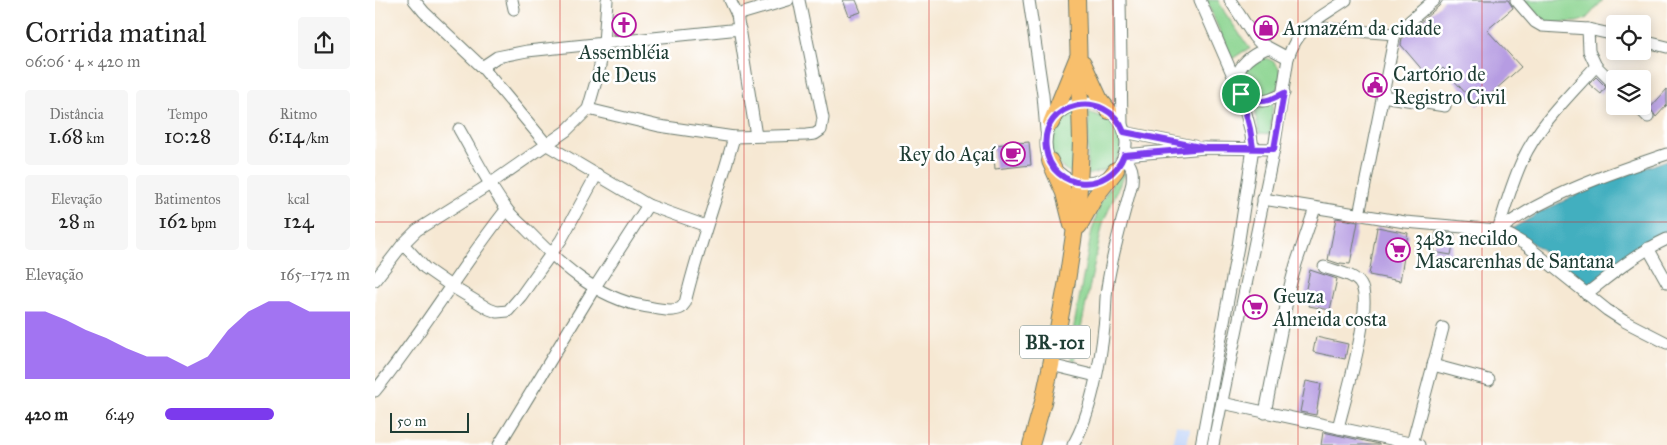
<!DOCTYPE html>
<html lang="pt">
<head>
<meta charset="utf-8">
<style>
	body { margin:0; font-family:"IM FELL Great Primer",serif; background:#f6f6f6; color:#222; height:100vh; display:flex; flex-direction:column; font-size:19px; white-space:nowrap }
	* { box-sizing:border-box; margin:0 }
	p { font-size:16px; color:#767676 }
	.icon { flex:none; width:28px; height:28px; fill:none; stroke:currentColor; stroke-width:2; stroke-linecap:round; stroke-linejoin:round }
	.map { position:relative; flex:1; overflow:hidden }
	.panel { display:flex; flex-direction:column; background:#fff; width:375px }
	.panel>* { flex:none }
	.fabs { position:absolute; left:1231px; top:15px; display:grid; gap:10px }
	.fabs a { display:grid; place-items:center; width:45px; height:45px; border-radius:5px; background:#fff; box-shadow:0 2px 12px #0003; font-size:25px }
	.scale { position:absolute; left:15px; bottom:12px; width:79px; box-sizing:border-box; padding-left:5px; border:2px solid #1f3d34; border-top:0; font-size:14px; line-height:18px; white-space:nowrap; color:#1f3d34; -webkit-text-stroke:4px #fff; paint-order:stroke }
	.pin { position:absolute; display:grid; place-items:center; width:42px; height:42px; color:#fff; margin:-21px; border:2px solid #fff; border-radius:50%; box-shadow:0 1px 5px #0007 }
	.round { display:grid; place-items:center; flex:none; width:52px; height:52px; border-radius:5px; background:#f6f6f6 }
	.head { display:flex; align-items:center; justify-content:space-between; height:85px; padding:0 25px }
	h1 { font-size:28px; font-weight:600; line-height:38px }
	.metrics { display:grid; grid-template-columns:repeat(3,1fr); gap:8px; height:85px; padding:5px 25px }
	.metrics div { display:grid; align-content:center; border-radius:5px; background:#f6f6f6; text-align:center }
	.metrics b { font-size:21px; font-weight:600 }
	.metrics small { font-size:14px; font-weight:400 }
	.metrics p { font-size:14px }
	.chart { height:140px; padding:10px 25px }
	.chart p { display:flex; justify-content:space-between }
	.chart svg { width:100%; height:90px; margin-top:5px; fill:#7c3aed; opacity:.7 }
	ul { padding:0 25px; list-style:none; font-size:16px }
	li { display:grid; grid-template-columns:80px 60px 1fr; align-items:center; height:38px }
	li i { height:12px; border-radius:6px; background:#7c3aed }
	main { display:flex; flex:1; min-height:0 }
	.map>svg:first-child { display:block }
</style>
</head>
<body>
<main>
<section class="panel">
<div class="head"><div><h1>Corrida matinal</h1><p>06:06 · 4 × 420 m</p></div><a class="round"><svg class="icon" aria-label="share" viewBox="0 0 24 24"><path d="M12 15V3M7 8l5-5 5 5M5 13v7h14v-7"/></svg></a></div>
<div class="metrics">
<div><p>Distância</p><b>1.68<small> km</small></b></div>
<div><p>Tempo</p><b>10:28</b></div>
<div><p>Ritmo</p><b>6:14<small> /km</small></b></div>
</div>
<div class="metrics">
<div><p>Elevação</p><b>28<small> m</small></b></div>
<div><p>Batimentos</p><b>162<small> bpm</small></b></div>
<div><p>kcal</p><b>124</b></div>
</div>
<div class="chart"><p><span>Elevação</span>165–172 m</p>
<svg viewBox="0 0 160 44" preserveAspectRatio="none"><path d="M0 44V11L10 11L20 15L30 20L40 24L50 29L60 33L70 33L80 38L90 33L100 20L110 11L120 6L130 6L140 11L150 11L160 11V44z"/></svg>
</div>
<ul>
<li><b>420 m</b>6:49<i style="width:59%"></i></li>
</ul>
</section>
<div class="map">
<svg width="1292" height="445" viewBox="0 0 1292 445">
	<rect width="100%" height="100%" fill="#fff"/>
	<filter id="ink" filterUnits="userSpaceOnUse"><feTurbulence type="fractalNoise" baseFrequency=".02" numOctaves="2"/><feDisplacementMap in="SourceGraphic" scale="10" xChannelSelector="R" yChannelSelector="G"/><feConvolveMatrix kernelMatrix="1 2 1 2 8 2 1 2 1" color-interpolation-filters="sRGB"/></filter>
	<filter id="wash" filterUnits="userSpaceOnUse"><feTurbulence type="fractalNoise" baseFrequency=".0096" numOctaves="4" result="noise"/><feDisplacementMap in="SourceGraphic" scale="20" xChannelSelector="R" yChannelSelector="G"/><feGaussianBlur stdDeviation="1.12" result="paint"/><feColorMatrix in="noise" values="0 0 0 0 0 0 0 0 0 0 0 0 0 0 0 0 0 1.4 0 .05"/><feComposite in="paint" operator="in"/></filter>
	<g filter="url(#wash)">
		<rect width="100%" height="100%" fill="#f6e8d3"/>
		<!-- built -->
		<polygon fill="#cbdbf9" points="801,425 815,429 812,445 797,445"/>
		<!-- green -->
		<g fill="#8bd490" stroke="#558862">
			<polygon points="831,0 843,0 850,13 875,49 869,51 857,59"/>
			<polygon points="1148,0 1228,0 1211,19 1202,22 1168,23"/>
			<circle cx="887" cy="77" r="19"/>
			<polygon points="898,102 895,134 884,133 879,105"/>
			<path d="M701 112V174C678 169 665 142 680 122 685 116 693 114 701 112Z"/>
			<path d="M714 112C723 116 733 119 741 126 753 138 746 159 734 167 729 171 719 173 712 175Z"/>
			<polygon points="752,172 745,184 728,223 699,361 696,359 694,352 717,230 725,204 740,179"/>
		</g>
		<!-- water -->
		<polygon fill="#42afbf" stroke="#30767a" points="1292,160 1292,234 1270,243 1213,286 1167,250 1136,229 1168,211 1211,190"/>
		<g id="blocks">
			<!-- building -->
			<g fill="#b69ce2">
				<polygon points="468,0 481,0 486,12 474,16"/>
				<polygon points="1068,0 1133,0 1138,8 1112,30 1146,67 1102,106 1068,68 1055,79 1026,45 1027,38 1064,6"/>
				<polygon points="240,14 258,16 260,32 238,35"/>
				<polygon points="1221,77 1231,87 1226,94 1214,84"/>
				<polygon points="1292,89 1292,105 1281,117 1275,108"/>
				<polygon points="654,142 656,165 620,169 618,145"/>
				<polygon points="961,218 983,222 975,264 965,263 965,264 953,260"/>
				<polygon points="1002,227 1033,233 1025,281 994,275"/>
				<polygon points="1061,232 1080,234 1076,255 1058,252"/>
				<polygon points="935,270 962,279 955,310 934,306 936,295 930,293"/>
				<polygon points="941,337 973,344 970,359 938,352"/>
				<polygon points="931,381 946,384 941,415 925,412"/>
				<polygon points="948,432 1004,444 1004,445 946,445"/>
			</g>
		</g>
	</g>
	<g filter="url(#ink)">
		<use href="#blocks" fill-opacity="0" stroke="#6a796c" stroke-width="1"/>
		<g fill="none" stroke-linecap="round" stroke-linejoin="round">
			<!-- minor casing -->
			<g stroke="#6a796c" stroke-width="13">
				<g id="minor">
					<polyline points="39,0 49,12 107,67 172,145 273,205 331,226"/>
					<polyline points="137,0 139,9"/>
					<polyline points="355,0 362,15 381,136"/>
					<polyline points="654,0 668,95 671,131"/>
					<polyline points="745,0 747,126"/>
					<polyline points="825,0 866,94 875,129 878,148 863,246 826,445"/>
					<polyline points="855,0 879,37 885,43 913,58"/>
					<polyline points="362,15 413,0"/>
					<polyline points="931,27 1020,34"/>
					<polyline points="1213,29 1240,35"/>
					<polyline points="1268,41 1292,47"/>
					<polyline points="1221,66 1240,85"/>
					<polyline points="107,67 122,57 152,51 365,29"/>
					<path d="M861 80C865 62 877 55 892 48"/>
					<path d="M866 94C884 104 891 103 909 93"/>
					<polyline points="1007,96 1070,106"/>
					<circle cx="711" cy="143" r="40"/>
					<polyline points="1262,106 1273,117"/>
					<polyline points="213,109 284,126 359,137 431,135 440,134 446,130 448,118 424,0"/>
					<path d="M84 129C99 155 113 184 131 208 136 216 145 223 152 230 184 263 221 298 268 306 279 308 296 313 306 308L310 303C323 247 344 193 359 137"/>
					<polyline points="749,132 819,146"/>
					<polyline points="749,155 830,148 899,149"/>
					<polyline points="888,199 1030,222 1123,230 1136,236 1151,245 1232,310 1249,321 1292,343"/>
					<polyline points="984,215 1020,34 1059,0"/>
					<path d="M1123 230C1130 207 1137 183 1147 161 1164 124 1195 95 1221 66L1214 51 1213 29 1167 26 1160 22 1141 0"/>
					<path d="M1123 230C1136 222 1149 213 1162 206 1203 184 1248 169 1292 154"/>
					<polyline points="28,244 50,268 76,286 114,309 122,312 133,311 146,296 186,240 222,174"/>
					<polyline points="1273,248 1292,282"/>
					<path d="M949 267C960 271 980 274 986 285 999 305 969 402 963 428"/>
					<polyline points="0,280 28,244 42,230 112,186 191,131 213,109 224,71 229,43 232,0"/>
					<path d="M1211 294C1237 274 1262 253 1292 239"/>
					<polyline points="676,365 721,376"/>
					<polyline points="1058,365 1114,380"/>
					<path d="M0 391C47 333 85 268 131 210"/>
					<polyline points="847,403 1044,445"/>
					<polyline points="890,413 915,286 921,264 940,208"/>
					<polyline points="1037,444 1068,328"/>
					<polyline points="124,445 220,287 273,205"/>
					<path d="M698 445C715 417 726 360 729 327 731 314 730 301 732 288 737 253 748 218 757 183 758 173 758 164 748 159"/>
					<path d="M838 445 899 149 913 58C923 26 945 18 971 0"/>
				</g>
			</g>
			<!-- highway casing -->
			<g stroke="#6a796c" stroke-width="18">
				<g id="highway">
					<polyline points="708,63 725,100 734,111"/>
					<polyline points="676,123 702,59"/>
					<polyline points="675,161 689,193 697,225"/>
					<polyline points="704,226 720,197 741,170"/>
					<polyline points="656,445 668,402 676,365 692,281 703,208 706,142 702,0"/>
				</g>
			</g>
			<!-- minor -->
			<use href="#minor" stroke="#fff" stroke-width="11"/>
			<!-- highway -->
			<use href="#highway" stroke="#f8bf6c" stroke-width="16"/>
		</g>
	</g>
	<g fill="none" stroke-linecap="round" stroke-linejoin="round" filter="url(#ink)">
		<!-- route casing -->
		<g stroke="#fff" stroke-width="10">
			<path id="route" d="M866 94 875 129 878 148H830L749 132C732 87 664 101 671 149 677 192 735 194 749 155L830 148 899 149 909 93C891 103 884 104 866 94"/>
		</g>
		<!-- route -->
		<use href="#route" stroke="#7c3aed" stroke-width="6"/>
	</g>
	<!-- grid -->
	<path fill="none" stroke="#d62828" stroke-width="1" stroke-opacity="0.55" d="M185 0V445M369 0V445M554 0V445M738 0V445M923 0V445M1107 0V445M0 222H1292"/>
	<!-- icons -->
	<defs>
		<g id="church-ring" transform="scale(1.25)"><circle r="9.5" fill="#fff" stroke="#b5179e" stroke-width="1.5"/><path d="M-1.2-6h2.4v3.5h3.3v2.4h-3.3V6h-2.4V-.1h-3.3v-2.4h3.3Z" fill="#b5179e"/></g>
		<g id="shop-ring" transform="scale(1.25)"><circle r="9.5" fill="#fff" stroke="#b5179e" stroke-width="1.5"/><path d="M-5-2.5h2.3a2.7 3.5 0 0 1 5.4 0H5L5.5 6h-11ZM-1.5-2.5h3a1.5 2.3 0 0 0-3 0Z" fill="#b5179e"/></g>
		<g id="civic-ring" transform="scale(1.25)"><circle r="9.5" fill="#fff" stroke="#b5179e" stroke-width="1.5"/><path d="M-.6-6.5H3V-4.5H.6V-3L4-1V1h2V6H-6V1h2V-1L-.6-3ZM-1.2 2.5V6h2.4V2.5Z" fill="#b5179e"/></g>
		<g id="cafe-ring" transform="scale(1.25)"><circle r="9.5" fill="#fff" stroke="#b5179e" stroke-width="1.5"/><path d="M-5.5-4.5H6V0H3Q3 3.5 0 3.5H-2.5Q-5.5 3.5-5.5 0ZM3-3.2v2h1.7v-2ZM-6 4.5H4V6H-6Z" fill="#b5179e"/></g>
		<g id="supermarket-ring" transform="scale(1.25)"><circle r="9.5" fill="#fff" stroke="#b5179e" stroke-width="1.5"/><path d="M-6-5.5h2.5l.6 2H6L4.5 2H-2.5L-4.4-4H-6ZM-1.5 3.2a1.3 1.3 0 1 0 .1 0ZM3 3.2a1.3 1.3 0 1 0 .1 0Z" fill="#b5179e"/></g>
	</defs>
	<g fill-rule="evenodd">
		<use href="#church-ring" x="249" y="25"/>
		<use href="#shop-ring" x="891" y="28"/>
		<use href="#civic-ring" x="1000" y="85"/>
		<use href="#cafe-ring" x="638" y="154"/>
		<use href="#supermarket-ring" x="1023" y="250"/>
		<use href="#supermarket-ring" x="880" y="307"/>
	</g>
	<g text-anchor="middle" stroke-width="5" stroke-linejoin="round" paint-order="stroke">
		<!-- shield labels -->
		<rect fill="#fff" stroke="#627771" stroke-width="1" x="645" y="325.5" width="70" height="33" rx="4"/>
		<g font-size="19" font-weight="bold" fill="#1f3d34">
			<text x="680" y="349">BR-101</text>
		</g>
		<!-- poi labels -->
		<g font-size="20" fill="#1f3d34" stroke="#fff" text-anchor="start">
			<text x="908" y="35">Armazém da cidade</text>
			<text x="249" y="59" text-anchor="middle">Assembléia<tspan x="249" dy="23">de Deus</tspan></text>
			<text x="1018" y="81">Cartório de<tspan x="1018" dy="23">Registro Civil</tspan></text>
			<text x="620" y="161" text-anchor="end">Rey do Açaí</text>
			<text x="1040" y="245">3482 necildo<tspan x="1040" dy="23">Mascarenhas de Santana</tspan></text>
			<text x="898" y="303">Geuza<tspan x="898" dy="23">Almeida costa</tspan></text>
		</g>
	</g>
</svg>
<div class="fabs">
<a><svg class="icon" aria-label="locate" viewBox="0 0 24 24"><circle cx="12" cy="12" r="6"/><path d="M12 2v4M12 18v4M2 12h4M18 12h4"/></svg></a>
<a><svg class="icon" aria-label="layers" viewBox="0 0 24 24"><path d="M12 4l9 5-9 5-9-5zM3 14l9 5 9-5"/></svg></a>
</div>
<div class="scale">50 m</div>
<div class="pin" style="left:866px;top:94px;background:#1e9e55"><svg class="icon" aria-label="arrive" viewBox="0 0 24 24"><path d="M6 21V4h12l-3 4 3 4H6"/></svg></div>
</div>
</main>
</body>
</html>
